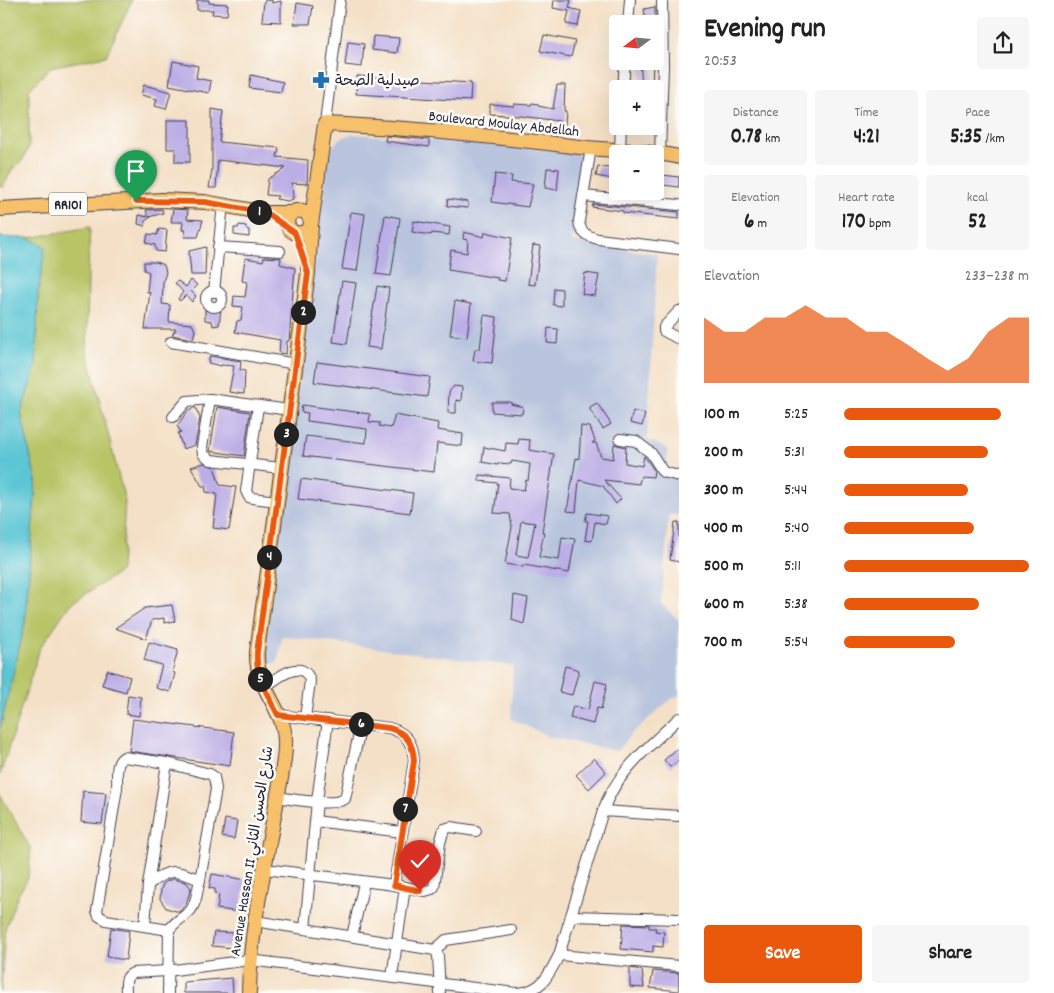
<!DOCTYPE html>
<html lang="en">
<head>
<meta charset="utf-8">
<style>
	body { margin:0; font-family:Dekko,"Playpen Sans Arabic",sans-serif; background:#f6f6f6; color:#222; height:100vh; display:flex; flex-direction:column; font-size:19px; white-space:nowrap }
	* { box-sizing:border-box; margin:0 }
	p { font-size:16px; color:#767676 }
	.icon { flex:none; width:28px; height:28px; fill:none; stroke:currentColor; stroke-width:2; stroke-linecap:round; stroke-linejoin:round }
	.map { position:relative; flex:1; overflow:hidden }
	.side { display:flex; flex-direction:column; background:#fff; width:375px }
	.side>* { flex:none }
	.needle { width:32px; rotate:254deg }
	.fabs { position:absolute; left:609px; top:15px; display:grid; gap:10px }
	.fabs a { display:grid; place-items:center; width:55px; height:55px; border-radius:5px; background:#fff; box-shadow:0 5px 20px #0002; font-size:25px }
	.pin { position:absolute; display:grid; place-items:center; width:42px; height:42px; color:#fff; margin:-51px -21px; border-radius:50% 50% 50% 0; rotate:-45deg; box-shadow:0 0 5px #0007 }
	.pin .icon { rotate:45deg }
	.km { position:absolute; width:25px; height:25px; margin:-12px; border-radius:50%; background:#222; color:#fff; font-size:14px; line-height:25px; text-align:center }
	.round { display:grid; place-items:center; flex:none; width:52px; height:52px; border-radius:5px; background:#f6f6f6 }
	.summary { display:flex; align-items:center; justify-content:space-between; height:85px; padding:0 25px }
	h1 { font-size:28px; font-weight:700; line-height:38px }
	.figures { display:grid; grid-template-columns:repeat(3,1fr); gap:8px; height:85px; padding:5px 25px }
	.figures div { display:grid; align-content:center; border-radius:5px; background:#f6f6f6; text-align:center }
	.figures b { font-size:21px; font-weight:700 }
	.figures small { font-size:14px; font-weight:400 }
	.figures p { font-size:14px }
	.chart { height:140px; padding:10px 25px }
	.chart p { display:flex; justify-content:space-between }
	.chart svg { width:100%; height:90px; margin-top:5px; fill:#ea580c; opacity:.7 }
	.action { display:flex; gap:10px; margin-top:auto; padding:10px 25px }
	.action a { flex:1; height:58px; border-radius:5px; background:#ea580c; color:#fff; font-size:20px; font-weight:700; line-height:58px; text-align:center }
	.action a+a { background:#f6f6f6; color:#222 }
	ul { padding:0 25px; list-style:none; font-size:16px }
	li { display:grid; grid-template-columns:80px 60px 1fr; align-items:center; height:38px }
	li i { height:12px; border-radius:6px; background:#ea580c }
	main { display:flex; flex:1; min-height:0 }
	.map>svg:first-child { display:block }
</style>
</head>
<body>
<main>
<div class="map">
<svg width="679" height="993" viewBox="0 0 679 993">
	<rect width="100%" height="100%" fill="#fdfcf7"/>
	<filter id="ink" filterUnits="userSpaceOnUse"><feTurbulence type="fractalNoise" baseFrequency=".02" numOctaves="2"/><feDisplacementMap in="SourceGraphic" scale="10" xChannelSelector="R" yChannelSelector="G"/><feConvolveMatrix kernelMatrix="1 2 1 2 8 2 1 2 1" color-interpolation-filters="sRGB"/></filter>
	<filter id="wash" filterUnits="userSpaceOnUse"><feTurbulence type="fractalNoise" baseFrequency=".0096" numOctaves="4" result="noise"/><feDisplacementMap in="SourceGraphic" scale="20" xChannelSelector="R" yChannelSelector="G"/><feGaussianBlur stdDeviation="1.12" result="paint"/><feColorMatrix in="noise" values="0 0 0 0 0 0 0 0 0 0 0 0 0 0 0 0 0 1.4 0 .05"/><feComposite in="paint" operator="in"/></filter>
	<g filter="url(#wash)">
		<rect width="100%" height="100%" fill="#f4e0c6"/>
		<!-- industrial -->
		<polygon fill="#b9c5de" points="353,134 573,152 582,157 572,242 657,254 647,439 667,449 667,469 679,470 679,515 669,515 661,604 679,620 679,696 671,699 631,734 617,751 550,737 511,719 513,666 282,636 277,664 263,662 327,169 331,149 339,139"/>
		<!-- green -->
		<g fill="#b8c466" stroke="#6d7350">
			<polygon points="0,0 132,0 106,56 50,67 29,90 29,147 22,161 13,168 3,187 0,187"/>
			<polygon points="90,227 88,269 87,350 125,501 121,571 70,604 40,648 0,775 0,729 25,623 36,481 21,413 36,366 38,294 45,247 28,238"/>
			<polygon points="0,794 31,849 28,878 18,895 5,929 1,993"/>
		</g>
		<!-- water -->
		<polygon fill="#5bc6d5" stroke="#3e7488" points="0,237 28,238 45,247 38,294 36,366 21,413 36,481 25,623 0,729"/>
		<g id="blocks">
			<!-- building -->
			<g fill="#bcaee6" fill-rule="evenodd">
				<polygon points="197,0 209,0 209,3 228,4 227,15 212,14 213,10 197,10"/>
				<polygon points="272,0 272,3 281,1 281,22 262,21 264,1"/>
				<polygon points="554,0 571,0 569,8 581,11 578,26 566,24 569,11 553,8"/>
				<polygon points="297,3 313,6 310,24 294,24"/>
				<polygon points="655,7 655,22 646,23 644,9"/>
				<polygon points="544,35 575,41 571,57 540,51"/>
				<polygon points="373,36 399,38 397,53 372,50"/>
				<polygon points="348,42 364,44 362,67 345,65"/>
				<polygon points="173,61 198,66 196,78 211,81 209,93 169,85"/>
				<polygon points="640,61 653,61 652,89 645,89 645,85 642,85"/>
				<polygon points="251,75 283,82 281,92 249,88"/>
				<polygon points="357,76 471,83 470,101 356,94"/>
				<polygon points="144,85 171,92 166,109 155,106 157,99 141,95"/>
				<polygon points="557,85 565,85 564,111 566,111 565,125 559,124 559,121 521,116 490,114 490,104 514,106 514,104 531,105 532,103 538,104 538,106 553,109"/>
				<polygon points="212,109 223,111 219,142 279,148 277,157 308,160 307,184 292,183 293,199 288,201 276,199 278,196 266,195 268,179 286,168 218,160 216,188 209,188 212,170"/>
				<polygon points="167,120 190,120 190,162 175,162 175,149 167,149"/>
				<polygon points="386,136 429,140 429,147 385,141"/>
				<polygon points="598,166 618,170 618,180 596,176"/>
				<polygon points="547,168 559,169 557,190 545,188"/>
				<polygon points="495,174 512,176 511,182 533,184 528,207 492,202"/>
				<polygon points="655,174 679,177 679,187 655,184"/>
				<polygon points="448,199 468,202 468,208 447,206"/>
				<polygon points="593,204 679,212 679,219 623,213 623,211 592,207"/>
				<polygon points="162,209 163,213 149,217 151,217 145,221 145,226 138,224 139,215 148,217 146,210"/>
				<polygon points="173,209 188,210 187,219 203,220 198,237 184,237 186,230 182,230 183,222 171,222"/>
				<polygon points="351,212 365,214 357,271 342,269"/>
				<polygon points="385,215 400,218 391,276 376,274"/>
				<polygon points="414,221 450,227 449,235 432,233 431,235 412,232"/>
				<polygon points="239,225 246,226 246,229 249,230 249,237 234,235 234,228 238,228"/>
				<polygon points="159,229 167,230 165,252 156,251 155,245 146,243 148,234 157,235"/>
				<polygon points="464,232 484,237 485,232 512,238 505,281 497,280 498,278 448,270 451,250 467,253 468,240 463,239"/>
				<polygon points="533,245 540,246 535,285 528,284"/>
				<polygon points="206,247 205,275 191,275 189,251"/>
				<polygon points="264,257 281,258 280,264 295,268 289,341 287,341 286,354 279,353 280,340 235,332 237,321 241,320 243,307 233,306 234,296 245,297 247,282 242,281 245,258 263,261"/>
				<polygon points="144,262 156,262 164,265 166,272 163,282 162,304 170,305 169,322 192,324 195,330 193,339 172,335 176,329 145,329 150,292 147,292 149,272 144,270"/>
				<polygon points="585,273 599,275 595,296 582,294"/>
				<polygon points="191,280 197,285 191,291 196,296 192,302 186,295 180,301 178,299 183,292 175,283 178,281 186,287"/>
				<polygon points="342,281 356,283 347,344 333,342"/>
				<polygon points="377,286 389,288 381,349 367,347"/>
				<polygon points="554,288 562,289 562,306 553,305"/>
				<polygon points="455,301 471,304 467,337 450,335"/>
				<polygon points="214,309 221,309 219,325 213,326 212,321 205,320 205,310 212,311"/>
				<polygon points="484,315 497,317 492,363 473,361 475,349 480,349"/>
				<polygon points="548,328 558,329 557,344 547,343"/>
				<polygon points="210,356 241,361 240,370 245,371 244,394 229,392 234,366 221,365 221,366 208,363"/>
				<polygon points="317,362 430,377 427,397 314,382"/>
				<polygon points="454,386 462,387 461,401 456,400 456,413 448,413 449,392"/>
				<polygon points="492,402 511,402 511,404 523,407 522,414 492,412"/>
				<polygon points="597,403 611,424 603,429 590,410 590,407"/>
				<polygon points="302,405 370,414 369,422 380,423 379,426 391,428 395,415 438,423 437,430 463,434 462,446 437,443 434,472 303,456 306,436 366,443 367,429 307,421 308,413 301,412"/>
				<polygon points="195,407 200,418 195,445 183,449 178,433 181,432 177,426 186,413"/>
				<polygon points="217,407 250,412 244,456 210,451"/>
				<polygon points="633,411 645,414 642,426 630,423"/>
				<polygon points="581,426 590,427 595,441 592,443 596,443 601,457 613,459 614,444 626,447 625,463 642,466 644,456 654,470 653,477 641,476 639,484 604,480 621,499 616,504 603,486 579,480 576,512 567,511 576,458 579,459"/>
				<path d="M519 439 530 440 529 450 554 454 542 532H544L539 557 559 560 562 537 575 539 569 573 524 565 523 567 505 564 512 527 510 514 494 513 498 483 479 481V475L510 478 509 488 524 490 526 480 528 481 530 464 512 461 511 464 499 463 498 465 482 462 484 447 505 451 506 443 518 444ZM521 521 535 523 528 557 516 555Z"/>
				<polygon points="204,463 214,467 220,485 236,487 229,530 213,528 217,494 206,492 205,486 202,486 191,467"/>
				<polygon points="301,479 413,493 410,513 298,499"/>
				<polygon points="587,513 608,516 606,524 595,522 592,541 585,540 588,521 585,521"/>
				<polygon points="675,522 679,522 679,562 670,560"/>
				<polygon points="514,595 528,598 524,624 512,620"/>
				<polygon points="172,605 175,621 164,623 164,618 152,620 146,639 115,628 145,608"/>
				<polygon points="149,642 178,650 172,672 175,673 170,692 156,688 162,665 144,660"/>
				<polygon points="565,666 579,670 572,695 559,692"/>
				<polygon points="107,670 130,677 126,692 102,685"/>
				<polygon points="595,681 607,684 601,709 597,708 593,724 570,718 573,706 588,710"/>
				<polygon points="128,695 141,697 139,716 126,714"/>
				<polygon points="133,719 234,732 230,766 129,751"/>
				<polygon points="679,747 679,760 670,767 664,760"/>
				<polygon points="594,758 606,772 589,789 576,775"/>
				<polygon points="83,791 106,793 102,824 81,822"/>
				<polygon points="225,819 237,821 234,839 222,837"/>
				<polygon points="212,874 246,880 240,912 217,909 219,895 215,894 215,889 209,888"/>
				<polygon points="173,879 186,882 191,888 186,904 180,911 176,911 166,908 160,899 161,889 163,884 167,881"/>
				<polygon points="623,924 649,925 649,928 656,928 655,931 664,932 663,947 653,946 653,952 621,949"/>
				<polygon points="111,928 129,931 126,960 107,957"/>
				<polygon points="214,932 235,933 234,948 212,946"/>
				<polygon points="630,968 642,970 644,988 630,987"/>
				<polygon points="653,971 679,973 679,991 650,988"/>
				<polygon points="232,978 233,993 184,993 184,982"/>
			</g>
		</g>
	</g>
	<g filter="url(#ink)">
		<use href="#blocks" fill-opacity="0" stroke="#423e50" stroke-width="1"/>
		<g fill="none" stroke-linecap="round" stroke-linejoin="round">
			<!-- minor casing -->
			<g stroke="#423e50" stroke-width="12">
				<g id="minor">
					<polyline points="628,24 630,0"/>
					<polyline points="623,89 625,61"/>
					<polyline points="325,124 340,0"/>
					<path d="M591 148 579 221C580 233 587 236 598 239L679 249"/>
					<polyline points="620,151 621,126"/>
					<polyline points="660,153 663,66 662,0"/>
					<polyline points="583,196 679,205"/>
					<polyline points="218,247 280,251"/>
					<circle cx="214" cy="299" r="8"/>
					<polyline points="214,292 223,204"/>
					<polyline points="679,311 664,327 664,331 679,339"/>
					<polyline points="171,342 296,364"/>
					<polyline points="258,406 246,491 249,497 252,498 277,501"/>
					<polyline points="173,417 187,401 210,399"/>
					<polyline points="620,439 636,441 642,446 651,453 663,472 679,476"/>
					<polyline points="281,468 211,460 203,454 202,447 210,399 289,410"/>
					<path d="M265 687C276 679 303 656 310 681L305 718"/>
					<path d="M278 715 389 728C407 733 413 743 414 761L394 885"/>
					<path d="M277 797C293 799 332 807 345 799L361 724"/>
					<path d="M603 811C616 772 650 746 679 718"/>
					<polyline points="315,821 402,832"/>
					<polyline points="265,869 394,885 425,891 432,889 434,887 440,843 444,829 451,827 476,831"/>
					<path d="M148 885C170 867 175 870 200 880 197 890 197 903 190 911 183 918 175 921 169 930L168 993"/>
					<polyline points="571,916 679,919"/>
					<polyline points="255,921 435,950 438,955 440,993"/>
					<polyline points="145,925 148,885 167,763"/>
					<polyline points="305,929 317,801 328,720"/>
					<path d="M169 930 106 920 99 916 97 911 117 788C118 777 114 763 124 757L167 763 210 774 214 777 216 789 200 880"/>
					<polyline points="352,936 364,883"/>
					<polyline points="435,950 446,940 511,930"/>
					<polyline points="559,955 679,966"/>
					<polyline points="392,977 405,887"/>
					<path d="M126 993C126 984 124 977 133 973L167 971 249 960 516 993"/>
					<path d="M518 993C542 991 549 975 559 955L603 811 679 816"/>
				</g>
			</g>
			<!-- major casing -->
			<g stroke="#423e50" stroke-width="16">
				<g id="major">
					<polyline points="0,209 162,200 205,202 266,213 291,213"/>
					<path d="M311 221 307 213C289 203 278 228 298 234L308 231 311 225 325 124C413 128 501 137 588 148 618 151 649 150 679 157"/>
					<path d="M249 993C250 929 265 867 276 805 279 785 285 765 285 745 287 710 255 689 257 652L308 273 311 225"/>
				</g>
			</g>
			<!-- minor -->
			<use href="#minor" stroke="#fff" stroke-width="10"/>
			<!-- major -->
			<use href="#major" stroke="#f7c06b" stroke-width="14"/>
		</g>
	</g>
	<g fill="none" stroke-linecap="round" stroke-linejoin="round" filter="url(#ink)">
		<!-- route casing -->
		<g stroke="#fff" stroke-width="10">
			<path id="route" d="M136 201 205 202 266 213 295 233 308 273 257 652C255 676 267 693 278 715L389 728C407 733 413 743 414 761L394 885 420 891"/>
		</g>
		<!-- route -->
		<use href="#route" stroke="#ea580c" stroke-width="6"/>
	</g>
	<!-- icons -->
	<defs>
		<g id="pharmacy-bare" transform="scale(1.35)"><path d="M-2-6h4v4h4v4h-4v4h-4v-4h-4v-4h4Z" fill="#1f6fb2" stroke="#fdfcf7" stroke-width="2.5" paint-order="stroke"/></g>
	</defs>
	<g fill-rule="evenodd">
		<use href="#pharmacy-bare" x="321" y="80"/>
	</g>
	<g text-anchor="middle" stroke-width="5" stroke-linejoin="round" paint-order="stroke">
		<!-- shield labels -->
		<rect fill="#fdfcf7" stroke="#646373" stroke-width="1" x="49" y="192.5" width="38" height="23" rx="4"/>
		<g font-size="14" font-weight="bold" fill="#22223b">
			<text x="68" y="209">RR101</text>
		</g>
		<!-- poi labels -->
		<g font-size="15" fill="#22223b" stroke="#fdfcf7" text-anchor="start">
			<text x="335" y="85">صيدلية الصحة</text>
		</g>
		<!-- street labels -->
		<g font-size="15" fill="#22223b" stroke="#fdfcf7">
			<text transform="translate(504 123) rotate(6)" y="5">Boulevard Moulay Abdellah</text>
			<text transform="translate(251 851) rotate(-81)" y="5">Avenue Hassan II شارع الحسن الثاني</text>
		</g>
	</g>
</svg>
<div class="fabs">
<a><svg class="needle" viewBox="-14 -14 28 28"><path d="M0-13l5 13h-10z" fill="#e53935"/><path d="M0 13l5-13h-10z" fill="#767676"/></svg></a>
<a>+</a>
<a>−</a>
</div>
<div class="pin" style="left:136px;top:201px;background:#1e9e55"><svg class="icon" aria-label="arrive" viewBox="0 0 24 24"><path d="M6 21V4h12l-3 4 3 4H6"/></svg></div>
<div class="pin" style="left:420px;top:891px;background:#d93025"><svg class="icon" aria-label="check" viewBox="0 0 24 24"><path d="M5 12l5 5 9-10"/></svg></div>
<b class="km" style="left:259px;top:212px">1</b>
<b class="km" style="left:303px;top:312px">2</b>
<b class="km" style="left:286px;top:434px">3</b>
<b class="km" style="left:269px;top:557px">4</b>
<b class="km" style="left:260px;top:679px">5</b>
<b class="km" style="left:361px;top:724px">6</b>
<b class="km" style="left:405px;top:809px">7</b>
</div>
<section class="side">
<div class="summary"><div><h1>Evening run</h1><p>20:53</p></div><a class="round"><svg class="icon" aria-label="share" viewBox="0 0 24 24"><path d="M12 15V3M7 8l5-5 5 5M5 13v7h14v-7"/></svg></a></div>
<div class="figures">
<div><p>Distance</p><b>0.78<small> km</small></b></div>
<div><p>Time</p><b>4:21</b></div>
<div><p>Pace</p><b>5:35<small> /km</small></b></div>
</div>
<div class="figures">
<div><p>Elevation</p><b>6<small> m</small></b></div>
<div><p>Heart rate</p><b>170<small> bpm</small></b></div>
<div><p>kcal</p><b>52</b></div>
</div>
<div class="chart"><p><span>Elevation</span>233–238 m</p>
<svg viewBox="0 0 160 44" preserveAspectRatio="none"><path d="M0 44V12L10 19L20 19L30 12L40 12L50 6L60 12L70 12L80 19L90 19L100 25L110 32L120 38L130 32L140 19L150 12L160 12V44z"/></svg>
</div>
<ul>
<li><b>100 m</b>5:25<i style="width:85%"></i></li>
<li><b>200 m</b>5:31<i style="width:78%"></i></li>
<li><b>300 m</b>5:44<i style="width:67%"></i></li>
<li><b>400 m</b>5:40<i style="width:70%"></i></li>
<li><b>500 m</b>5:11<i style="width:100%"></i></li>
<li><b>600 m</b>5:38<i style="width:73%"></i></li>
<li><b>700 m</b>5:54<i style="width:60%"></i></li>
</ul>
<div class="action"><a>Save</a><a>Share</a></div>
</section>
</main>
</body>
</html>
